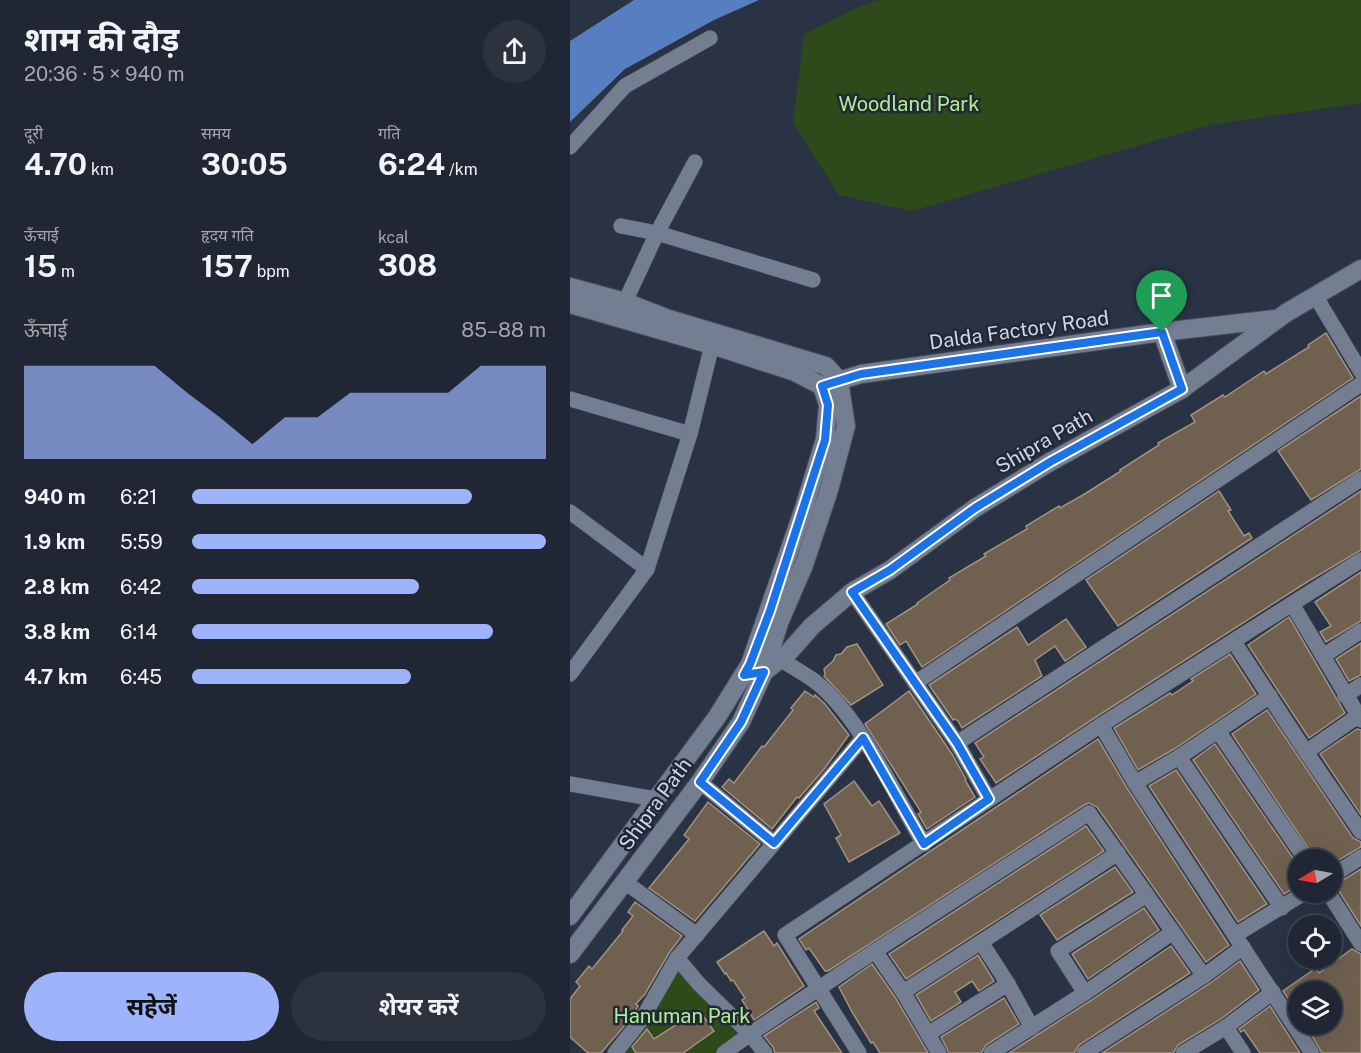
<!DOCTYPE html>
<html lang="hi">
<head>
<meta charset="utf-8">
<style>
	body { margin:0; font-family:"Public Sans","Noto Sans Devanagari",sans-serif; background:#2d323f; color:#f1f3f6; height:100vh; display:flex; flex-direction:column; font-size:22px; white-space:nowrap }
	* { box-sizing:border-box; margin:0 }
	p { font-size:20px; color:#a2a5ac }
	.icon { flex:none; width:33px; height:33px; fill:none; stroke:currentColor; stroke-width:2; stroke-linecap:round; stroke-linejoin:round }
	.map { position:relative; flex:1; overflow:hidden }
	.drawer { display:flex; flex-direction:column; background:#202633; width:570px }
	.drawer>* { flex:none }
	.needle { width:39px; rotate:260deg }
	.controls { position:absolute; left:718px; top:849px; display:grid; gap:12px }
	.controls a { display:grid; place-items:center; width:54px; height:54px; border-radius:50%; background:#202633; box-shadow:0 6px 24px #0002,0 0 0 2px #3d434e; font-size:30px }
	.pin { position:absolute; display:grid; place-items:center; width:51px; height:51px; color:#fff; margin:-62px -26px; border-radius:50% 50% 50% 0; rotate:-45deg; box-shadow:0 0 6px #0007 }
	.pin .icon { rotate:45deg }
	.round { display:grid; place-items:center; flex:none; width:63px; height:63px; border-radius:32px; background:#2d323f }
	.overview { display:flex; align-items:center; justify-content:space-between; height:102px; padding:0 24px }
	h1 { font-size:33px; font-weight:700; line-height:45px }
	.figures { display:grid; grid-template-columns:repeat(3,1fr); gap:9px; height:102px; padding:6px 24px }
	.figures div { display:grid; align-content:center }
	.figures b { font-size:30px; font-weight:700 }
	.figures small { font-size:16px; font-weight:400 }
	.figures p { font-size:16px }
	.chart { height:168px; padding:12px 24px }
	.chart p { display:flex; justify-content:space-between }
	.chart svg { width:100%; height:108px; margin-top:6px; fill:#9db4fd; opacity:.7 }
	.primary-button { display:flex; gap:12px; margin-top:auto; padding:12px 24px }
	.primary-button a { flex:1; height:69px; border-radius:36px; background:#9db4fd; color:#111; font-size:24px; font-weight:700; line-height:69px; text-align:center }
	.primary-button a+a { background:#2d323f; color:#f1f3f6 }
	ul { padding:0 24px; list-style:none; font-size:20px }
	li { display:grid; grid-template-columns:96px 72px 1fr; align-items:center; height:45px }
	li i { height:15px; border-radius:8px; background:#9db4fd }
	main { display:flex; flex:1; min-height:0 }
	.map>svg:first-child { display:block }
</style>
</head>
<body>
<main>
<section class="drawer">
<div class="overview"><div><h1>शाम की दौड़</h1><p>20:36 · 5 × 940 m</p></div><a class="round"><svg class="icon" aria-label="share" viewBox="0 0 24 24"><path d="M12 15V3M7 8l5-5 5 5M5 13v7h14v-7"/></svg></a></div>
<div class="figures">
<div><p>दूरी</p><b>4.70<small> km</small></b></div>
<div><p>समय</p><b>30:05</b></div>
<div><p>गति</p><b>6:24<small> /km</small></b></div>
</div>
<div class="figures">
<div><p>ऊँचाई</p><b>15<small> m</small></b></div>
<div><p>हृदय गति</p><b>157<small> bpm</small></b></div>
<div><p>kcal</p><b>308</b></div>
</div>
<div class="chart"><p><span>ऊँचाई</span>85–88 m</p>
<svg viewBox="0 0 160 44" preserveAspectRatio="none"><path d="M0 44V6L10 6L20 6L30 6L40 6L50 17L60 27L70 38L80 27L90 27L100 17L110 17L120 17L130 17L140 6L150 6L160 6V44z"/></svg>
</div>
<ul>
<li><b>940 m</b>6:21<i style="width:79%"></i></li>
<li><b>1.9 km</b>5:59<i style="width:100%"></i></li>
<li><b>2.8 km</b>6:42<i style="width:64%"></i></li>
<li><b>3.8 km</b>6:14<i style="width:85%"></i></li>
<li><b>4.7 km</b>6:45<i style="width:62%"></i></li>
</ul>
<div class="primary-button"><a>सहेजें</a><a>शेयर करें</a></div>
</section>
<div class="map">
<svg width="791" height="1053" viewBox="0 0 791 1053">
	<rect width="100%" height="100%" fill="#2a3344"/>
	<!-- green -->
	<g fill="#2e491a">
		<polygon points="311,0 791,0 791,103 639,125 342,211 269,195 223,123 234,34 290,6"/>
		<polygon points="107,958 180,1034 154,1053 43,1053"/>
	</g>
	<!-- water -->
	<polygon fill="#587ec2" points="64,0 189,0 144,20 55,69 0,122 0,41"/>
	<!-- building -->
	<g fill="#70604f" stroke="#a2917f" stroke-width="1.5">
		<polygon points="756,333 783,378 352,667 336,641 330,645 316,624 348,604 347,603 380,580 379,578 416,556 414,554 457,529 456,526 489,506 490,508 513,495 551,471 550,470 589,445 588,443 625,422 621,415 653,395 655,397 694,371 696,374 739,347 738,345"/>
		<polygon points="791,396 791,469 741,500 708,451"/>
		<polygon points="649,491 661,510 658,511 674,536 679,533 682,538 548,626 516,580"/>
		<polygon points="791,491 791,550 737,582 526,717 426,783 410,759 414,757 405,743"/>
		<polygon points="791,572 791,621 756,642 750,632 761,626 745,602"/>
		<polygon points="719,617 775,713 739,738 678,645"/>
		<polygon points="496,619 516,647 495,661 485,646 465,660 472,676 392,728 388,721 385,719 383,720 359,685 447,627 458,645"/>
		<polygon points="791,643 791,675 779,681 766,659"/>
		<polygon points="287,644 313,685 281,705 254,676 255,674 254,669 263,661 266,655 271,654 277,647"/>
		<polygon points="660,654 686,694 604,749 568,770 544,728 600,693 602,695 623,681 621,679"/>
		<polygon points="235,691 244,697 245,695 255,704 279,735 255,768 229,798 227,797 202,829 152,787 159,779 164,783 192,746 194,747 223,710 221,708"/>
		<polygon points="339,691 382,754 396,779 395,780 405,797 357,829 348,814 351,812 295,724"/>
		<polygon points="697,710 783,838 791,842 791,847 762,864 762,860 746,860 662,734"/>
		<polygon points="787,729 791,730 791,815 750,754"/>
		<polygon points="528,739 557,788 659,945 636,962 527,807 519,803 514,805 258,971 255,971 239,948 236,950 229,939"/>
		<polygon points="645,744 729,867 729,885 714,894 623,760"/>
		<polygon points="606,770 697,904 668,922 579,786"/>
		<polygon points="284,781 302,806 309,801 330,833 279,862 266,838 271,835 254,804"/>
		<polygon points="138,802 190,844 125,921 79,888 119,839 114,835"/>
		<polygon points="516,826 534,851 336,979 319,954"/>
		<polygon points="545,867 563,892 487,940 470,915"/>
		<polygon points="791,869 791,926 765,885"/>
		<polygon points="65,902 112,936 99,953 75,994 66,1004 68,1006 64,1014 50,1031 31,1053 18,1053 0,1037 0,999 10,986 6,982 19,966 22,969 53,931 52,930 63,916 58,912"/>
		<polygon points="574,908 589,930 518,979 502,954"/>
		<polygon points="194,931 204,946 207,943 234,986 184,1020 172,1000 175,998 163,980 161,981 156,973 155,974 147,962"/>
		<polygon points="601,946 620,973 509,1045 504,1053 439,1053 520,1001"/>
		<polygon points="782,949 791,954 791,1053 752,1053 735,1024 762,1024 762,992 729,992 729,1015 713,991 746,968 749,973"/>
		<polygon points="408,955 424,981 409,991 402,981 385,992 391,1002 361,1021 346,995"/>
		<polygon points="670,961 689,990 651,1019 608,1045 603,1053 532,1053 639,984"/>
		<polygon points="302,964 325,997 358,1053 310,1053 303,1042 301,1043 282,1012 269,987"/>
		<polygon points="434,998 449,1024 416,1045 411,1053 379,1053 371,1037"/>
		<polygon points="246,1002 249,1008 244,1011 272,1053 205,1053 203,1047 194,1036"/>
		<polygon points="700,1006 730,1053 690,1053 674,1030 671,1032 669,1029"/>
		<polygon points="129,1010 144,1031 113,1053 66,1053 62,1047 77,1029 84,1039"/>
	</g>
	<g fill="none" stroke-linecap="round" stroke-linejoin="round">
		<!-- minor casing -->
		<g stroke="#484f5e" stroke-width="16">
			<g id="minor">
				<polyline points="0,147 55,86 140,38"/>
				<polyline points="51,226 87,233 243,280"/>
				<polyline points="746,297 791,372"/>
				<polyline points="55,302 87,233 125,162"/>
				<polyline points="0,399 120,434"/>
				<polyline points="0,512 77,569"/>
				<polyline points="282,592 387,743 419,799"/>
				<polyline points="722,604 791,720"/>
				<polyline points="664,642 736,752 791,832"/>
				<polyline points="753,656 791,631"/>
				<path d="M210 659C222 667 235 674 246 682 290 717 325 795 354 844"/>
				<polyline points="0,674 77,569 120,434 142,345"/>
				<polyline points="345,683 791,384"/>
				<polyline points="775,696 791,685"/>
				<polyline points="531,725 565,783 742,1053"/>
				<polyline points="648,731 736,860"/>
				<polyline points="387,743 791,479"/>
				<polyline points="736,752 788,716"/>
				<polyline points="609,757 712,908"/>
				<polyline points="130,782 204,843"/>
				<polyline points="565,783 609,757 700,696"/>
				<polyline points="0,784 85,799"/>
				<polyline points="762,876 791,857"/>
				<polyline points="55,882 127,935"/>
				<polyline points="758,892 791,944"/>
				<polyline points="665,935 736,892"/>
				<polyline points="411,942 548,853"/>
				<polyline points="107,958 129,984 180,1034 305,951"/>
				<polyline points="333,992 411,942 438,984 462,1028"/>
				<polyline points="515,993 488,951 577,895"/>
				<polyline points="656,1027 673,1053"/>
				<polyline points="358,1034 438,984"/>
				<polyline points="45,1053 72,1019 107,958 293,738"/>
				<polyline points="154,1053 180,1034 195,1053"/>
				<polyline points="289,1053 215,935 531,725 791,560"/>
				<polyline points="369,1053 333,992 305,951 519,813 634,976"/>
				<polyline points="421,1053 515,993 603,932"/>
				<polyline points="514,1053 634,976 673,947"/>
				<polyline points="613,1053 656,1027 703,992"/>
			</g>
		</g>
		<!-- tertiary casing -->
		<g stroke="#484f5e" stroke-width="20">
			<g id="tertiary">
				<polyline points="0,287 55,302 96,318 256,366 269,380"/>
				<polyline points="0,304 142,345 225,372 252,386 291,374 592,332 705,319"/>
				<polyline points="194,672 209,623 234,565 259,490 276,426 269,380"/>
				<polyline points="0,916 147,717 180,664 234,508 255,439 258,405 252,386"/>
				<polyline points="0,954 130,782 171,722 194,672 219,652 242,626 282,592 320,570 405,508 480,462 612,389 716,313 791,269"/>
			</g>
		</g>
		<!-- secondary casing -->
		<g stroke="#484f5e" stroke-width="20">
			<polyline id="secondary" points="592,332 612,389"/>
		</g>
		<!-- minor -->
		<use href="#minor" stroke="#747e92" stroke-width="15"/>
		<!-- tertiary -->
		<use href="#tertiary" stroke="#747e92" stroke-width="18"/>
		<!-- secondary -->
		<use href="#secondary" stroke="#747e92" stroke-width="18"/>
	</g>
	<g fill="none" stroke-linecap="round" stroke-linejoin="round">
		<!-- route casing -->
		<g stroke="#fff" stroke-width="12">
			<polygon id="route" points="592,332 612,389 480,462 405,508 320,570 282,592 387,743 419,799 354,844 293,738 204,843 130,782 171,722 194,672 174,675 180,664 200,611 255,440 258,405 252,386 291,374"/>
		</g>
		<!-- route -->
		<use href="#route" stroke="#1a73e8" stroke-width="8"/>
	</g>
	<g text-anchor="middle" stroke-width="5" stroke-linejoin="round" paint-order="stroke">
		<!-- park labels -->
		<g font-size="20" fill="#b2ef8c" stroke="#212939">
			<text x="339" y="111">Woodland Park</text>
			<text x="112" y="1023">Hanuman Park</text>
		</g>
		<!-- street labels -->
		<g font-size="20" fill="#d2d8e3" stroke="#212939">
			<text transform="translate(449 330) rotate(-8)" y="7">Dalda Factory Road</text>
			<text transform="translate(474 441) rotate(-30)" y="7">Shipra Path</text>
			<text transform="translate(85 804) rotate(-54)" y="7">Shipra Path</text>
		</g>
	</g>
</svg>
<div class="controls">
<a><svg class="needle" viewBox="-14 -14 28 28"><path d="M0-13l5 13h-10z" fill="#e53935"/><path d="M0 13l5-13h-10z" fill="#a2a5ac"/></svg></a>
<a><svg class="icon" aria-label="locate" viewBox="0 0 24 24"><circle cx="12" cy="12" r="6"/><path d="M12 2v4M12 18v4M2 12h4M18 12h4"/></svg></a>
<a><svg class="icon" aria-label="layers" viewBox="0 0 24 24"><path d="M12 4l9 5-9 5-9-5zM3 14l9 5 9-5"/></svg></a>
</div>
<div class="pin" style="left:592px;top:332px;background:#1e9e55"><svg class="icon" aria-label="arrive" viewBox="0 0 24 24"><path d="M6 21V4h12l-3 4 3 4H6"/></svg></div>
</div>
</main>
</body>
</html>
